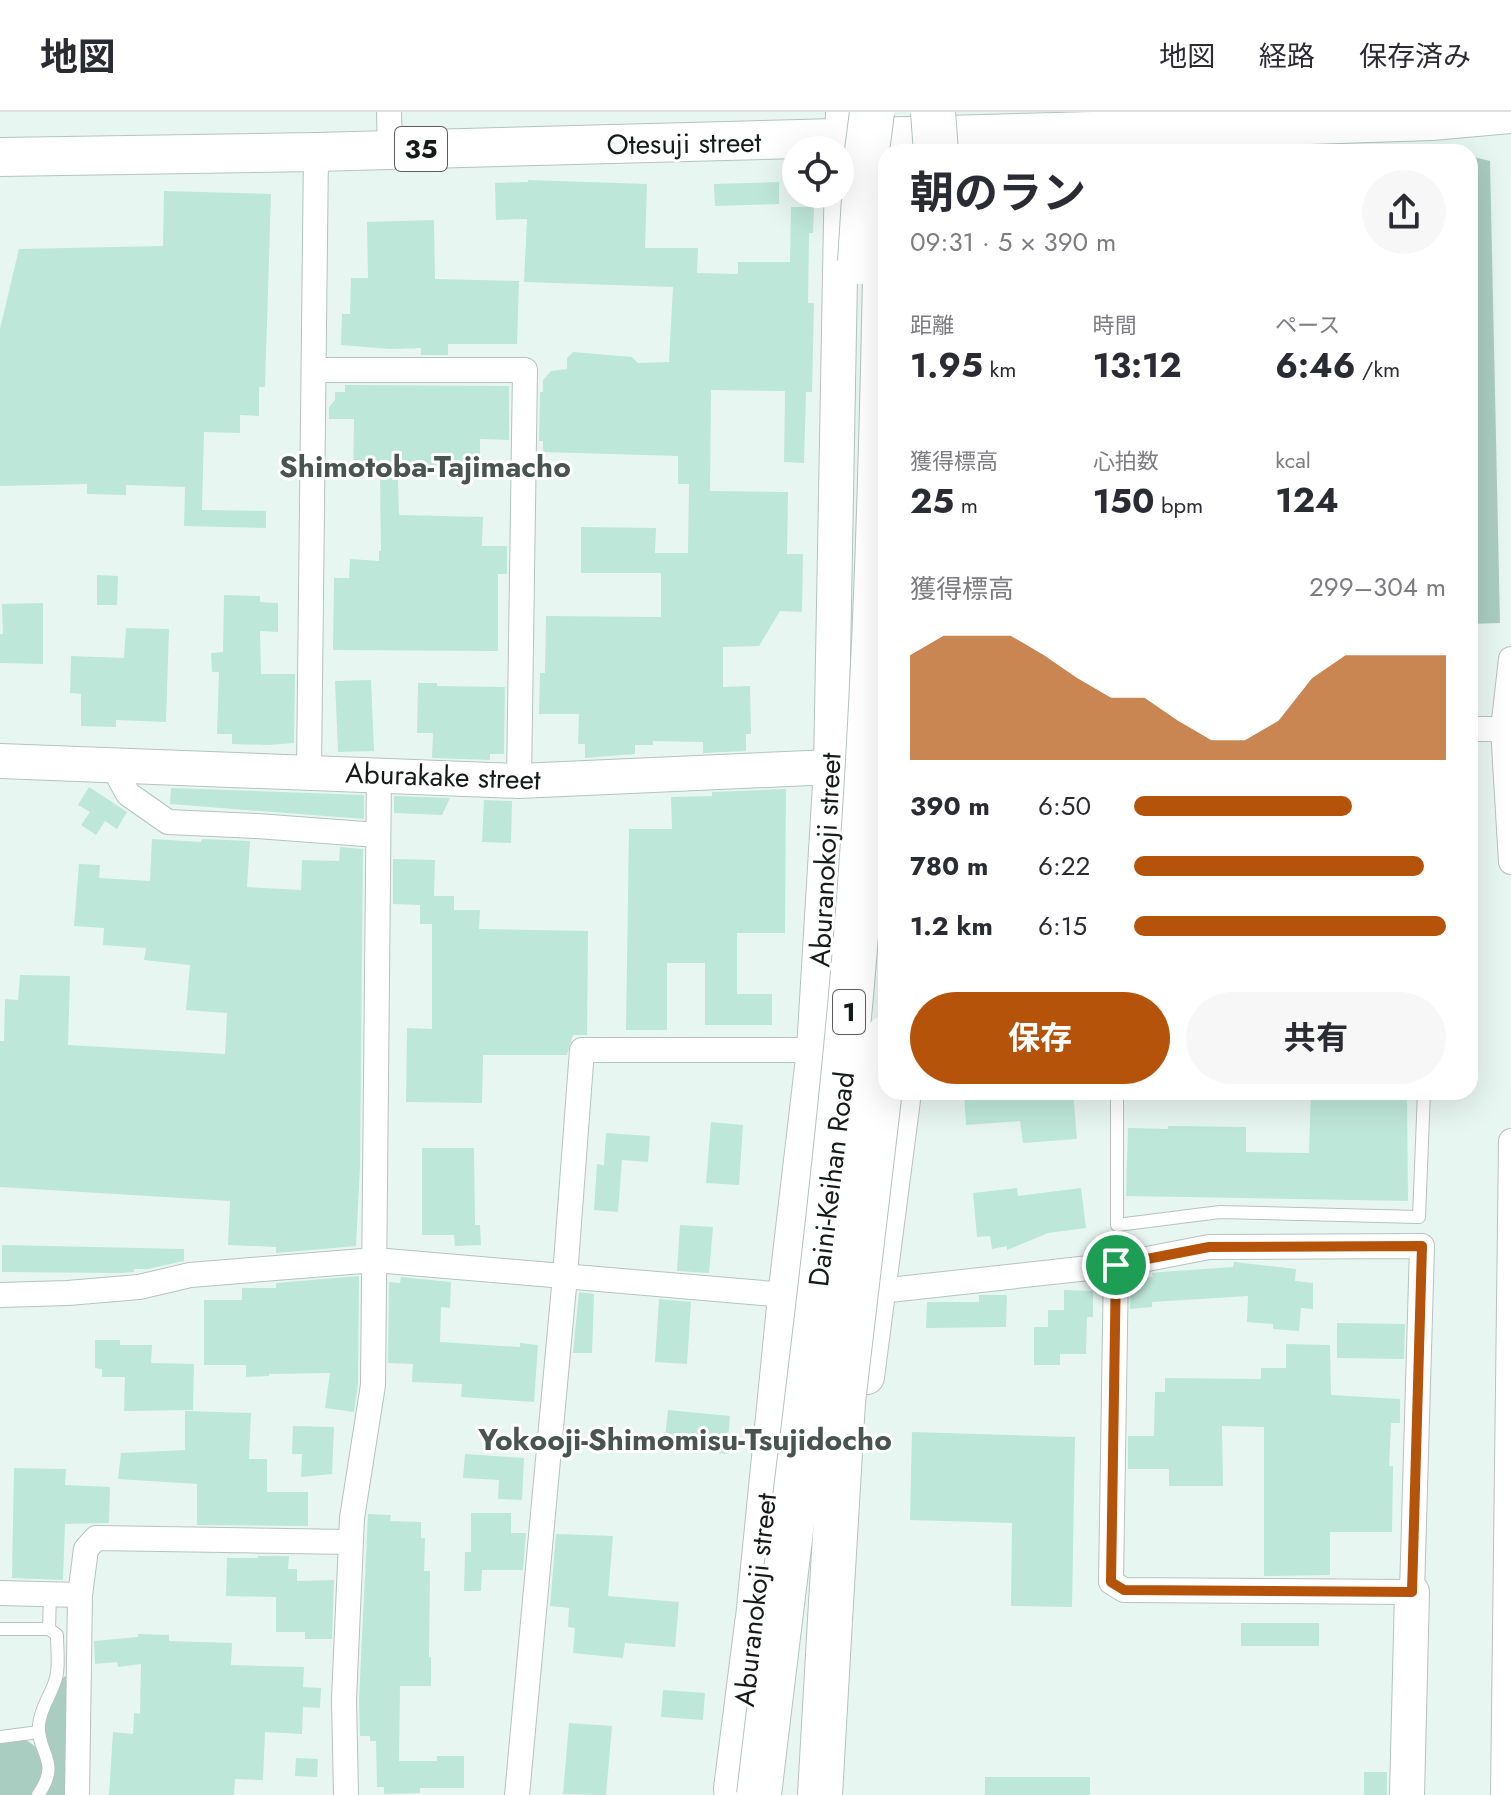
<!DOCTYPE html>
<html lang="ja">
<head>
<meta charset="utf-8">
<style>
	body { margin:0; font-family:Jost,"Noto Sans JP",sans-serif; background:#f7f7f7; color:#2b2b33; height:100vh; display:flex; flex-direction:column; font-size:30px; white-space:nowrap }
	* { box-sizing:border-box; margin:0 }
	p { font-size:26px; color:#7c7c81 }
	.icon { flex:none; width:44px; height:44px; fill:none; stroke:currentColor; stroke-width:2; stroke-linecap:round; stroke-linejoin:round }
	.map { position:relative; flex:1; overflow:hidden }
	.sheet { position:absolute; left:878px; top:32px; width:600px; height:956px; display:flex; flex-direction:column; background:#fff; border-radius:24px; box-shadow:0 8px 32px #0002 }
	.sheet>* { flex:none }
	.fabs { position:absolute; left:782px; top:24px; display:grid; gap:16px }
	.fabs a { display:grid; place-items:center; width:72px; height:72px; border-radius:50%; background:#fff; box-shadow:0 8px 32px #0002; font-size:40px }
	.pin { position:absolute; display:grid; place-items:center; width:68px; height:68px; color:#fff; margin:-34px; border:4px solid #fff; border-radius:50%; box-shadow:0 2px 8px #0007 }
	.round { display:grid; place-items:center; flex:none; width:84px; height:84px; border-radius:42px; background:#f7f7f7 }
	.overview { display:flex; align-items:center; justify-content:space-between; height:136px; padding:0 32px }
	h1 { font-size:44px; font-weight:700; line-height:60px }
	.stats { display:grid; grid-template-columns:repeat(3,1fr); gap:12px; height:136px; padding:8px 32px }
	.stats div { display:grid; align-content:center }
	.stats b { font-size:34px; font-weight:700 }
	.stats small { font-size:22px; font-weight:400 }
	.stats p { font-size:22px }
	.chart { height:224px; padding:16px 32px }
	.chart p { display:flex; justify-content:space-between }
	.chart svg { width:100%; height:144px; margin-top:8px; fill:#b45309; opacity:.7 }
	.cta { display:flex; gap:16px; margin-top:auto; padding:16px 32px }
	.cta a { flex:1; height:92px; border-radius:48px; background:#b45309; color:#fff; font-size:32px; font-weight:700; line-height:92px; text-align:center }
	.cta a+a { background:#f7f7f7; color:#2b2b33 }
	ul { padding:0 32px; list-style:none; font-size:26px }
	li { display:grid; grid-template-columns:128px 96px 1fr; align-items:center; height:60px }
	li i { height:20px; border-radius:10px; background:#b45309 }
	header { display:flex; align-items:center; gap:48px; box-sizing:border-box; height:112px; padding:0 40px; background:#fff; border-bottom:2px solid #e1e1e2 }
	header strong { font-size:38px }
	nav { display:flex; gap:44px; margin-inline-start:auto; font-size:28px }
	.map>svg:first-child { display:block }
</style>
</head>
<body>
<header>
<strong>地図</strong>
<nav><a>地図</a><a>経路</a><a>保存済み</a></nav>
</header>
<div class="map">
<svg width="1511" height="1683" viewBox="0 0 1511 1683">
	<rect width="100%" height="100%" fill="#e8f6f1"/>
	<!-- green -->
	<g fill="#aacdc1">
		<polygon points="1470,44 1490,49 1500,511 1470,512"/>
		<path d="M67 1563V1683H44C69 1652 39 1634 45 1603 46 1597 52 1592 54 1587 56 1581 58 1574 60 1568Z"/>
		<path d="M25 1628C48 1637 48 1668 31 1683H0V1629Z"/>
	</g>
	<!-- building -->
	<g fill="#bde7d9">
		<polygon points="528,68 647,72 645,136 698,136 697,161 738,162 738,150 790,150 791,95 814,95 813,121 809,121 808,191 814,191 812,280 806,280 804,351 784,350 785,279 711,278 710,379 788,380 787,442 803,442 802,500 780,499 759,534 723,535 723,575 750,574 751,622 746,622 746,639 703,641 703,630 653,629 653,633 635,633 635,642 585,646 585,632 578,632 579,602 539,602 540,561 545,561 546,504 661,505 661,461 581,461 581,415 656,416 655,441 688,441 689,372 678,372 678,344 543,340 543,329 539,329 540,280 543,280 543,268 551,259 567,257 567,246 573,240 632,245 638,251 669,250 673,175 524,170 527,107 496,108 495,71 528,70"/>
		<polygon points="779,70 779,92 715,94 714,72"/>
		<polygon points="164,79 271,82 265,275 259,275 259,304 240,303 240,321 204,320 202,398 266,399 266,416 184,414 185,375 126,373 126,383 87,382 87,372 0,374 0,217 19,137 163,134"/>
		<polygon points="434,108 435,167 519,169 517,232 448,232 448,243 421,243 421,236 390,237 341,233 342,202 350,202 351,166 368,166 367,110"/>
		<polygon points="345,273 509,274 509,328 480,327 480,355 400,354 398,366 399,403 483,405 482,434 507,434 507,462 498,462 498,539 333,538 334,466 349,466 350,447 379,449 379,439 381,439 380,365 353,364 354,307 329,307 329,295 335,288 335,280 345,280"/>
		<polygon points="97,463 118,464 117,493 97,493"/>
		<polygon points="224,483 260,484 260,490 278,491 278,520 260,519 261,562 295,562 294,631 268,633 232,632 232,622 217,622 219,560 212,560 211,541 223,540"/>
		<polygon points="43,491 43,552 0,551 0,522 3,522 2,492"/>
		<polygon points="126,516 169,517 166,610 116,608 116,615 81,614 81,582 70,581 71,544 124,546"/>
		<polygon points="371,568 374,639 338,640 335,569"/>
		<polygon points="418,571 437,571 437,574 505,575 504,642 490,642 490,648 432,646 433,621 417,621"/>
		<polygon points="89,675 127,700 117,717 105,709 96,723 81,713 90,700 78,693"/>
		<polygon points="171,676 364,683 364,707 170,692"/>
		<polygon points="786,677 785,821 737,821 737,882 772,882 772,913 705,913 705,851 667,851 667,918 626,918 629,717 672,717 671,685 712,684 712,680"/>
		<polygon points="394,684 450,686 442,703 394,701"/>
		<polygon points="484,688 512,689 511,731 482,730"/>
		<polygon points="152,727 201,730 202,727 250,729 247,775 301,778 302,748 339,749 340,735 363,737 360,1055 356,1134 276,1141 276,1135 228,1133 230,1089 0,1075 0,929 4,929 5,887 18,888 20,863 70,864 68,933 225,942 227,901 186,898 190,853 144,848 146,836 103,833 104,816 74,814 79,752 100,753 99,766 150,769"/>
		<polygon points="393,747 435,748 434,784 454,784 454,798 480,798 479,817 588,819 587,923 573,923 567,943 483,943 482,991 406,990 407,916 432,917 432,812 420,812 420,793 393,792"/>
		<polygon points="964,980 1073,980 1077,1027 1023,1031 1020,1009 966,1013"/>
		<polygon points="1311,980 1407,980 1408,1089 1126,1084 1128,1016 1168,1017 1168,1014 1246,1015 1246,1040 1309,1041"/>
		<polygon points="711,1010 743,1013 739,1073 706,1071"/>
		<polygon points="606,1021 650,1024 648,1050 622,1048 618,1100 594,1098 597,1052 604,1053"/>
		<polygon points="422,1036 474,1036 475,1113 480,1113 481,1133 455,1134 454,1123 422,1123"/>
		<polygon points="1017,1076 1018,1084 1081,1076 1086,1116 1048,1121 1007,1138 1007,1134 992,1137 990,1124 977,1125 973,1081"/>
		<polygon points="680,1113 713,1115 709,1161 677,1159"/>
		<polygon points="2,1133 184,1137 184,1149 148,1157 134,1157 134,1160 122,1161 2,1160"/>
		<polygon points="1234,1150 1296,1157 1295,1169 1313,1171 1313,1197 1301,1196 1299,1219 1273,1217 1273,1212 1247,1210 1248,1184 1152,1190 1152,1195 1130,1197 1131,1167 1153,1165 1152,1161 1161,1160 1233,1155"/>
		<polygon points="359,1164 358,1272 354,1300 325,1296 330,1261 269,1262 269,1264 246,1265 246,1253 204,1253 204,1188 242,1188 242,1176 276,1176 276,1171"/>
		<polygon points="401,1165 451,1170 450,1196 441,1195 440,1230 520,1235 520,1231 538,1233 534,1290 461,1285 462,1272 412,1270 413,1252 388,1251 389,1170 400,1171"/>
		<polygon points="1064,1178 1093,1179 1093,1205 1087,1205 1086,1242 1060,1242 1060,1253 1034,1253 1034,1215 1048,1215 1048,1198 1064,1198"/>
		<polygon points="579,1180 594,1182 592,1241 573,1241"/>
		<polygon points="979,1183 1007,1183 1006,1215 926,1216 927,1190 979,1190"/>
		<polygon points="659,1187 691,1190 687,1252 655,1250"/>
		<polygon points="1337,1211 1405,1212 1404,1247 1337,1246"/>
		<polygon points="95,1228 120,1228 120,1233 152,1233 151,1251 194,1252 193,1298 124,1299 125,1265 102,1265 102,1257 95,1256"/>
		<polygon points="1286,1232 1330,1233 1331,1283 1400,1287 1400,1311 1391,1311 1389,1354 1393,1354 1392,1420 1330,1420 1330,1463 1264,1464 1264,1315 1222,1314 1223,1374 1169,1374 1169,1357 1128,1357 1128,1324 1154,1324 1155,1280 1165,1280 1165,1266 1261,1267 1261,1256 1286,1256"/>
		<polygon points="668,1298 730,1304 727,1342 664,1336"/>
		<polygon points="185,1299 251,1301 249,1347 267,1347 267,1380 308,1380 308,1414 197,1413 197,1372 118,1367 121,1341 185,1338"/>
		<polygon points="293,1314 334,1315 332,1362 301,1365 302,1342 292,1342"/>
		<polygon points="912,1320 1075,1325 1072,1495 1011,1494 1012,1411 910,1408"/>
		<polygon points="465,1342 524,1346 522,1388 498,1387 499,1368 463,1366"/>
		<polygon points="14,1356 66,1357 65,1373 110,1375 109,1411 65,1412 63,1468 12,1466"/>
		<polygon points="471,1401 511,1401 511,1421 526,1421 523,1458 482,1458 481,1479 464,1479 465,1440 471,1440"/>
		<polygon points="368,1402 391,1403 390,1409 421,1410 421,1426 425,1426 424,1459 430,1459 429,1545 431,1545 431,1574 400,1574 399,1649 437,1649 437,1644 464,1644 464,1676 420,1676 420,1681 384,1682 384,1675 377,1675 376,1629 370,1629 370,1624 360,1624 359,1587"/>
		<polygon points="556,1422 613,1424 608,1484 679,1490 675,1535 625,1531 623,1546 573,1541 575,1516 568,1515 569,1496 550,1494"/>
		<polygon points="258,1444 289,1444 288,1457 297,1457 297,1469 334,1468 332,1527 305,1527 305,1520 276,1520 276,1485 226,1484 227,1446 258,1446"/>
		<rect x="1241" y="1511" width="78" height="23"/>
		<polygon points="138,1522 169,1523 169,1529 232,1531 231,1553 304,1555 303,1575 321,1576 320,1596 303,1595 302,1622 265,1620 263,1668 235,1667 234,1683 109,1683 113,1620 133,1622 134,1601 140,1602 141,1552 118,1555 117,1550 95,1552 94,1529 138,1525"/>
		<polygon points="663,1578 705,1581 703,1608 661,1605"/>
		<polygon points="569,1611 612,1614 606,1683 563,1682"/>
		<polygon points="296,1646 318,1647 317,1665 295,1664"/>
		<rect x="1364" y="1660" width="23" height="23"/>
		<rect x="985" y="1665" width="105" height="18"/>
	</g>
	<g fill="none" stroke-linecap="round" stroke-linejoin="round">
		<!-- lane casing -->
		<g stroke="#b5c3be" stroke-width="14">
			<g id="lane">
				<polyline points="1278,40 1278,18"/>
				<polyline points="1117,980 1117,1113 1220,1100 1419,1105 1424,980"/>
				<path d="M0 1517H49L57 1523C57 1538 60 1558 54 1572 49 1586 40 1598 39 1613 37 1642 62 1649 38 1683"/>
				<polyline points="49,1517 50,1482"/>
				<polyline points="0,1625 39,1620"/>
			</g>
		</g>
		<!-- street casing -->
		<g stroke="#b5c3be" stroke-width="26">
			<g id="street">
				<polyline points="389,0 390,38"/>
				<polyline points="314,258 525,258 519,669"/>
				<polyline points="1511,547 1503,617 1511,750"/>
				<polyline points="1470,617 1511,617"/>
				<polyline points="111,651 128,682 168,710 257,714 378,723"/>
				<polyline points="309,659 316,40"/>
				<polyline points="862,1181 1116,1153 1209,1135 1422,1134 1412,1480 1124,1478 1111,1470 1116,1153"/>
				<polyline points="0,1183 68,1181 139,1175 190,1163 375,1148 798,1184"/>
				<polyline points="0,1481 80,1483"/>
				<polyline points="77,1683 80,1483 86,1437 96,1426 350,1430"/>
				<polyline points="346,1683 344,1587 352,1406 373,1273 379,662"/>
				<polyline points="517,1683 565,1164 582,938 814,938"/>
				<polyline points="1503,1683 1511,1029"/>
			</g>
		</g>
		<!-- secondary casing -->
		<g stroke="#b5c3be" stroke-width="36">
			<g id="secondary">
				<polyline points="0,649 519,669 854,654"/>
				<polyline points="867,1265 904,980"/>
				<polyline points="750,1536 785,1185 814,938 831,656 843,0"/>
				<polyline points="1407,1683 1412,1480"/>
			</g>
		</g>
		<!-- primary casing -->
		<g stroke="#b5c3be" stroke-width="40">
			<polyline id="primary" points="0,45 316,40 1278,14 1432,9 1511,2"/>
		</g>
		<!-- highway casing -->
		<g stroke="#b5c3be" stroke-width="46">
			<g id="highway">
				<polyline points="736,1677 757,1512"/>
				<polyline points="820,1683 830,1508"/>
			</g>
		</g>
		<!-- lane -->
		<use href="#lane" stroke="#fff" stroke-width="12"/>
		<!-- street -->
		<use href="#street" stroke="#fff" stroke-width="24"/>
		<!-- secondary -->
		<use href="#secondary" stroke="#fff" stroke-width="34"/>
		<!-- primary -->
		<use href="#primary" stroke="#fff" stroke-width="38"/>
		<!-- highway -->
		<use href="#highway" stroke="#fff" stroke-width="44"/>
		<!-- highway-bridge casing -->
		<g stroke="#b5c3be" stroke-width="46" stroke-linecap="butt">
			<g id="highway-bridge">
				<polyline points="933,0 936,40"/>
				<polyline points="860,150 867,39 872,0"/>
				<polyline points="830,1508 843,1290 886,926"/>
				<path d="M759 1683C788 1434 822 1185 846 936 873 663 881 388 886 113"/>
			</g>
		</g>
		<!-- highway-bridge -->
		<use href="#highway-bridge" stroke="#fff" stroke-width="44"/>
	</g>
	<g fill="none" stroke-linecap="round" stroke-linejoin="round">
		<!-- route casing -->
		<g stroke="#fff" stroke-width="16">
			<polygon id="route" points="1422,1134 1412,1480 1124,1478 1111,1470 1116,1153 1209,1135"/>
		</g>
		<!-- route -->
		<use href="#route" stroke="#b45309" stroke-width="10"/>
	</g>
	<g text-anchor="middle" stroke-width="6" stroke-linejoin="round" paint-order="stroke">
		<!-- shield labels -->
		<g fill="#fff" stroke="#5c5f5e" stroke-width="2">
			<rect x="395" y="15" width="52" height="44" rx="6"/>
			<rect x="833" y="878" width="32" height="44" rx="6"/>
		</g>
		<g font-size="26" font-weight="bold" fill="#161b19">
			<text x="421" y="46">35</text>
			<text x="849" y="909">1</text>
		</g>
		<!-- street labels -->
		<g font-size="28" fill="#161b19" stroke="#fff">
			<text transform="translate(684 31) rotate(-1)" y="10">Otesuji street</text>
			<text transform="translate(443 664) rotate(2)" y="10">Aburakake street</text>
			<text transform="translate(825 748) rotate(-87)" y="10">Aburanokoji street</text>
			<text transform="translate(831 1067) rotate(-83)" y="10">Daini-Keihan Road</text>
			<text transform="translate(755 1488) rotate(-84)" y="10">Aburanokoji street</text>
		</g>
		<!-- neighbourhood labels -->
		<g font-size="30" font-weight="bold" fill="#48544f" stroke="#fff">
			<text x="425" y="365">Shimotoba-Tajimacho</text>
			<text x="685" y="1338">Yokooji-Shimomisu-Tsujidocho</text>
		</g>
	</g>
</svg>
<div class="fabs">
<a><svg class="icon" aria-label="locate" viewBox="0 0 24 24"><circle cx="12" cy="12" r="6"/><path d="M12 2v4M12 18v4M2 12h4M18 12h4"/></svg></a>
</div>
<div class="pin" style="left:1116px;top:1153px;background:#1e9e55"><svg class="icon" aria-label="arrive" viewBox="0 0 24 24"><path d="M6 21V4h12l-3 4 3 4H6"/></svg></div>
<section class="sheet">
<div class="overview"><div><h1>朝のラン</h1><p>09:31 · 5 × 390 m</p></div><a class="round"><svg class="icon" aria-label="share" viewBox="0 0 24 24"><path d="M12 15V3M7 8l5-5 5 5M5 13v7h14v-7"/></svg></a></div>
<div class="stats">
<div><p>距離</p><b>1.95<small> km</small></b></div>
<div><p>時間</p><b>13:12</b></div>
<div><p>ペース</p><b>6:46<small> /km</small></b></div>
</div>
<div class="stats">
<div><p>獲得標高</p><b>25<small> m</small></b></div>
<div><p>心拍数</p><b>150<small> bpm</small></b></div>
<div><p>kcal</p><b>124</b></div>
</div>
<div class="chart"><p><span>獲得標高</span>299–304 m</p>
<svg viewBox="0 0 160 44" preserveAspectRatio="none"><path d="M0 44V12L10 6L20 6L30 6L40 12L50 19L60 25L70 25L80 32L90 38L100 38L110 32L120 19L130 12L140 12L150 12L160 12V44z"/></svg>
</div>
<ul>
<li><b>390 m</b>6:50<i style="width:70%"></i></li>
<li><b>780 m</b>6:22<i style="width:93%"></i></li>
<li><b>1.2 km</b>6:15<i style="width:100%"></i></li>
</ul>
<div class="cta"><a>保存</a><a>共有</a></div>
</section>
</div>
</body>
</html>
